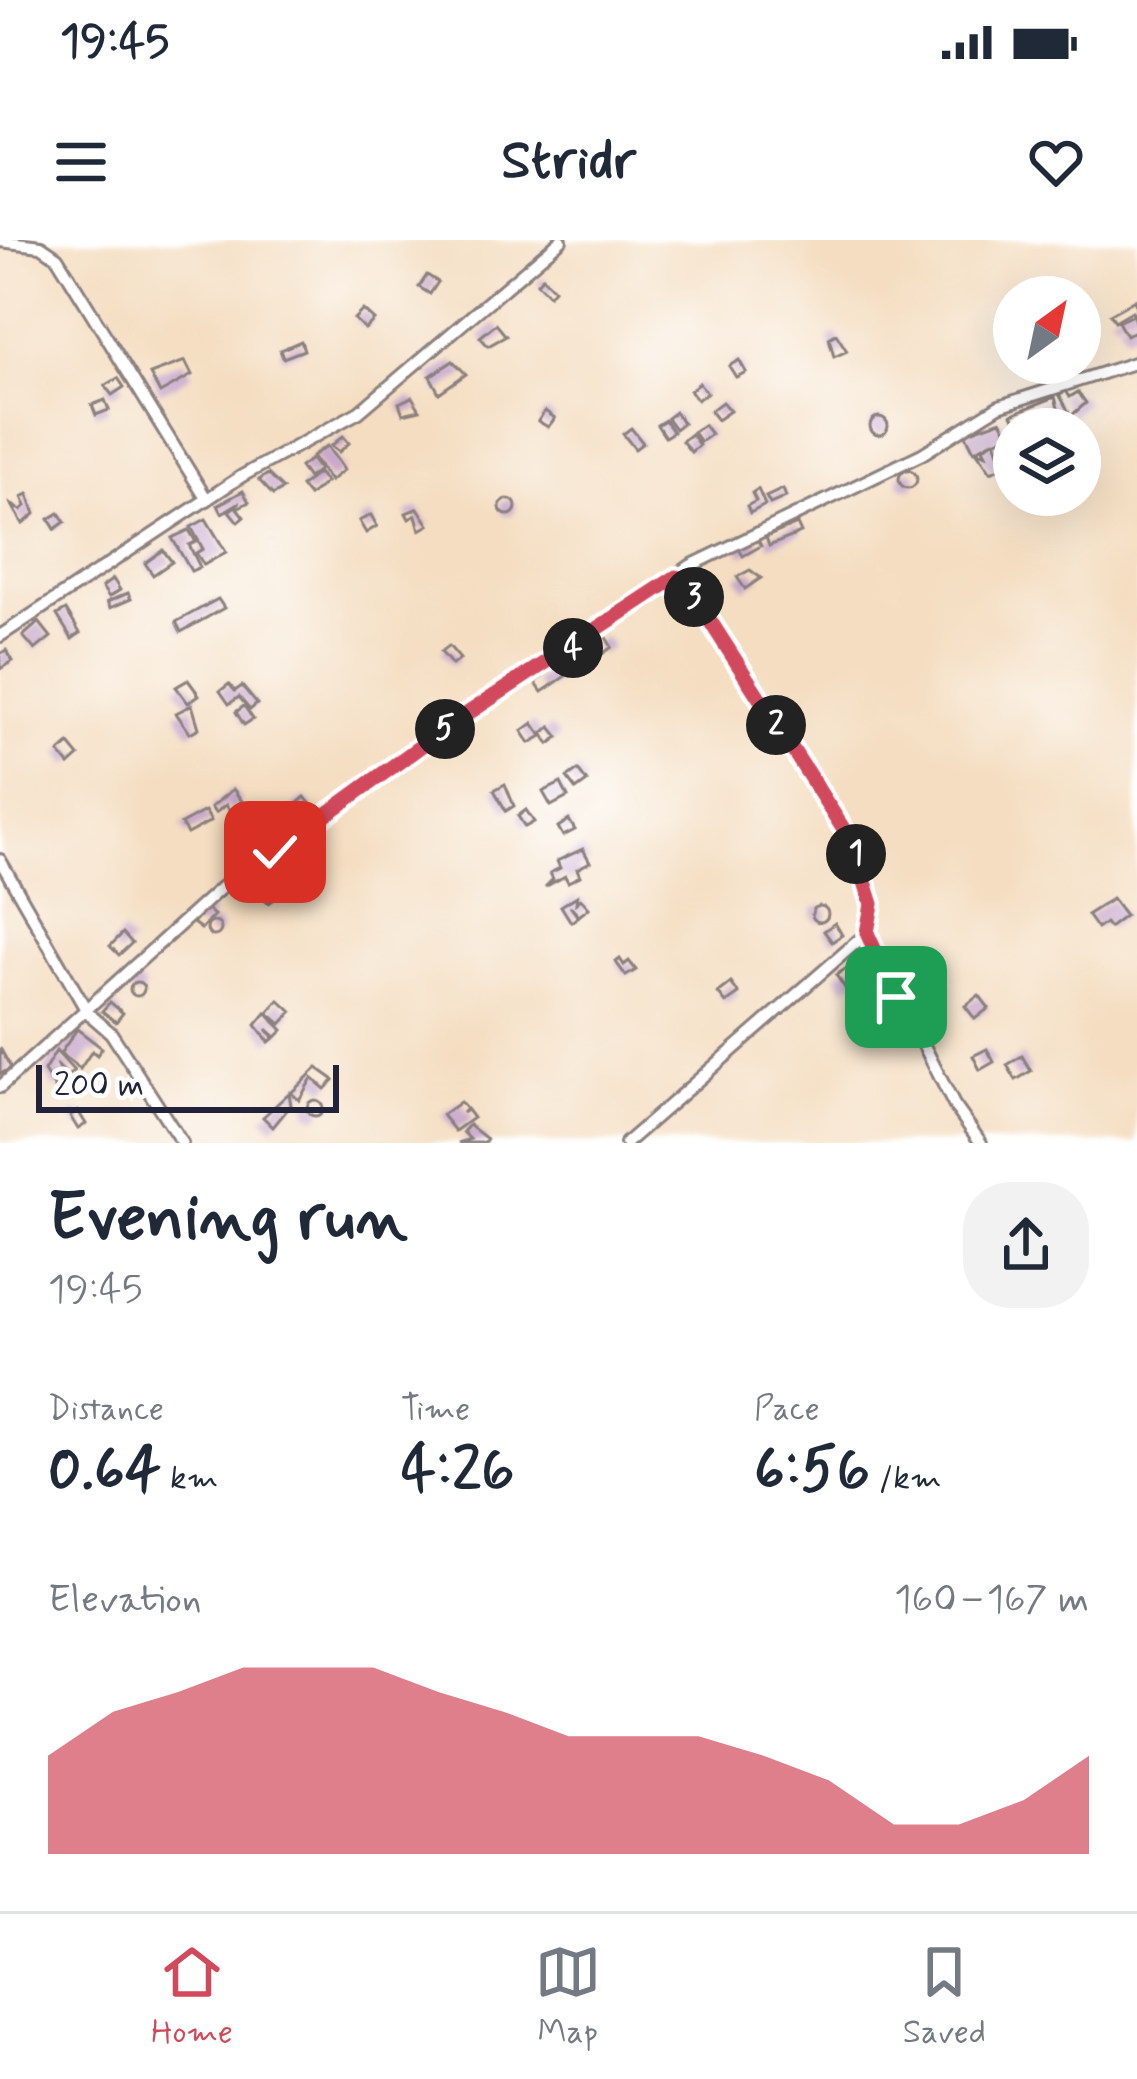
<!DOCTYPE html>
<html lang="en">
<head>
<meta charset="utf-8">
<style>
	body { margin:0; font-family:Mynerve,sans-serif; background:#f2f2f3; color:#1f2937; height:100vh; display:flex; flex-direction:column; font-size:45px; white-space:nowrap }
	* { box-sizing:border-box; margin:0 }
	p { font-size:39px; color:#747a83 }
	.icon { flex:none; width:66px; height:66px; fill:none; stroke:currentColor; stroke-width:2; stroke-linecap:round; stroke-linejoin:round }
	.map { position:relative; height:903px; overflow:hidden }
	.side { display:flex; flex-direction:column; background:#fff; flex:1 }
	.side>* { flex:none }
	.needle { width:78px; rotate:33deg }
	.controls { position:absolute; left:993px; top:36px; display:grid; gap:24px }
	.controls a { display:grid; place-items:center; width:108px; height:108px; border-radius:50%; background:#fff; box-shadow:0 12px 48px #0002; font-size:60px }
	.scale { position:absolute; left:36px; bottom:30px; width:303px; box-sizing:border-box; padding-left:12px; border:6px solid #22223b; border-top:0; font-size:33px; line-height:42px; white-space:nowrap; color:#22223b; -webkit-text-stroke:9px #fff; paint-order:stroke }
	.pin { position:absolute; display:grid; place-items:center; width:102px; height:102px; color:#fff; margin:-51px; border-radius:24px; box-shadow:0 6px 18px #0006 }
	.km { position:absolute; width:60px; height:60px; margin:-30px; border-radius:50%; background:#222; color:#fff; font-size:33px; line-height:60px; text-align:center }
	.round { display:grid; place-items:center; flex:none; width:126px; height:126px; border-radius:48px; background:#f2f2f3 }
	.overview { display:flex; align-items:center; justify-content:space-between; height:204px; padding:0 48px }
	h1 { font-size:66px; font-weight:700; line-height:90px }
	.stats { display:grid; grid-template-columns:repeat(3,1fr); gap:18px; height:204px; padding:12px 48px }
	.stats div { display:grid; align-content:center }
	.stats b { font-size:60px; font-weight:700 }
	.stats small { font-size:33px; font-weight:400 }
	.stats p { font-size:33px }
	.chart { height:336px; padding:24px 48px }
	.chart p { display:flex; justify-content:space-between }
	.chart svg { width:100%; height:216px; margin-top:12px; fill:#d1495b; opacity:.7 }
	.status { display:flex; justify-content:space-between; align-items:center; height:84px; padding:0 60px; background:#fff; direction:ltr }
	.status svg { height:33px; fill:currentColor }
	header { display:flex; justify-content:space-between; align-items:center; height:156px; padding:0 48px; background:#fff; font-size:54px; font-weight:700 }
	.tab-bar { display:flex; justify-content:space-around; align-items:center; height:168px; border-top:3px solid #e0e1e3; background:#fff; font-size:33px; color:#747a83 }
	.tab-bar a { display:grid; justify-items:center; gap:6px }
	.tab-bar .current { color:#d1495b }
	.map>svg:first-child { display:block }
</style>
</head>
<body>
<div class="status"><b>19:45</b><svg viewBox="0 0 49 12"><path d="M0 12V9h3v3zM5 12V6h3v6zM10 12V3h3v9zM15 12V0h3v12zM26 1h20v11H26zM47 4h2v5h-2z"/></svg></div>
<header><svg class="icon" aria-label="menu" viewBox="0 0 24 24"><path d="M4 6h16M4 12h16M4 18h16"/></svg>Stridr<svg class="icon" aria-label="heart" viewBox="0 0 24 24"><path d="M12 20l-8-8c-3-5 5-10 8-4 3-6 11-1 8 4z"/></svg></header>
<div class="map">
<svg width="1137" height="903" viewBox="0 0 1137 903">
	<rect width="100%" height="100%" fill="#fff"/>
	<filter id="ink" filterUnits="userSpaceOnUse"><feTurbulence type="fractalNoise" baseFrequency=".00833" numOctaves="2"/><feDisplacementMap in="SourceGraphic" scale="24" xChannelSelector="R" yChannelSelector="G"/><feConvolveMatrix kernelMatrix="1 2 1 2 8 2 1 2 1" color-interpolation-filters="sRGB"/></filter>
	<filter id="wash" filterUnits="userSpaceOnUse"><feTurbulence type="fractalNoise" baseFrequency=".004" numOctaves="4" result="noise"/><feDisplacementMap in="SourceGraphic" scale="48" xChannelSelector="R" yChannelSelector="G"/><feGaussianBlur stdDeviation="2.7" result="paint"/><feColorMatrix in="noise" values="0 0 0 0 0 0 0 0 0 0 0 0 0 0 0 0 0 1.4 0 .05"/><feComposite in="paint" operator="in"/></filter>
	<g filter="url(#wash)">
		<rect width="100%" height="100%" fill="#f4ddc0"/>
		<g id="blocks">
			<!-- building -->
			<g fill="#c8a7ca">
				<polygon points="427,35 438,42 430,54 419,47"/>
				<polygon points="542,37 554,49 549,55 537,43"/>
				<polygon points="1135,60 1137,80 1132,71 1115,81 1110,74"/>
				<polygon points="363,70 374,80 365,89 354,79"/>
				<polygon points="1133,75 1137,90 1126,96 1118,82"/>
				<polygon points="496,84 506,96 488,106 480,97"/>
				<polygon points="836,94 847,111 834,117 829,98"/>
				<polygon points="301,101 304,110 283,118 280,110"/>
				<polygon points="739,120 746,132 736,137 729,126"/>
				<polygon points="185,121 192,135 160,153 150,134"/>
				<polygon points="453,121 466,134 439,153 430,136"/>
				<polygon points="118,138 124,147 112,155 105,146"/>
				<polygon points="699,143 707,153 697,160 690,151"/>
				<polygon points="1066,151 1070,157 1078,152 1086,163 1071,176 1059,154"/>
				<polygon points="412,157 420,170 403,174 399,163"/>
				<polygon points="1055,157 1061,179 1038,183 1035,175 1035,183 1019,189 1012,174"/>
				<polygon points="105,160 109,170 96,175 92,165"/>
				<polygon points="722,162 730,171 717,180 710,171"/>
				<polygon points="545,171 555,178 548,187 538,181"/>
				<polygon points="675,172 683,183 675,189 667,178"/>
				<circle cx="879" cy="186" r="9"/>
				<polygon points="665,180 673,192 665,197 657,185"/>
				<polygon points="1001,180 1009,194 995,201 999,212 1010,207 1014,222 991,232 977,212 986,214 983,208 993,201 974,211 965,193"/>
				<polygon points="704,185 711,194 700,202 693,192"/>
				<polygon points="631,188 643,203 635,209 623,194"/>
				<polygon points="691,194 699,205 691,212 682,201"/>
				<polygon points="343,196 349,203 339,212 331,206"/>
				<polygon points="327,206 344,230 330,241 312,216"/>
				<polygon points="311,219 319,230 308,238 300,227"/>
				<circle cx="908" cy="239" r="9"/>
				<polygon points="318,233 326,242 309,256 301,246"/>
				<polygon points="268,234 283,249 273,255 259,240"/>
				<polygon points="758,249 765,265 750,273 747,266 756,261 752,253"/>
				<polygon points="783,249 786,257 770,264 766,257"/>
				<polygon points="243,251 249,262 237,268 244,277 238,282 229,271 240,262 222,273 218,265"/>
				<polygon points="28,254 35,274 23,284 12,265 21,270 26,266 22,257"/>
				<circle cx="508" cy="267" r="8"/>
				<polygon points="418,268 429,285 420,290 416,275 409,279 406,273"/>
				<polygon points="59,273 65,282 55,289 49,279"/>
				<polygon points="371,275 377,286 366,293 359,281"/>
				<polygon points="206,279 226,312 204,325 196,313 203,309 191,287"/>
				<polygon points="797,284 801,293 769,306 766,297"/>
				<polygon points="189,290 196,302 189,305 200,327 191,331 172,298"/>
				<polygon points="756,296 761,306 743,316 737,305"/>
				<polygon points="163,310 172,322 153,335 145,323"/>
				<polygon points="750,330 761,338 745,349 737,337"/>
				<polygon points="113,339 120,350 109,357 102,347"/>
				<polygon points="128,353 131,359 110,368 107,362"/>
				<polygon points="218,359 224,368 181,392 176,382"/>
				<polygon points="66,370 80,393 72,399 57,375"/>
				<polygon points="39,382 51,397 35,410 23,396"/>
				<polygon points="605,396 612,407 601,415 593,404"/>
				<polygon points="449,406 460,419 452,425 441,412"/>
				<polygon points="6,410 13,421 0,429 0,414"/>
				<polygon points="565,421 573,431 542,452 535,442"/>
				<polygon points="188,440 199,455 188,463 176,447"/>
				<polygon points="229,444 235,451 242,446 257,464 250,470 239,457 229,464 220,451"/>
				<polygon points="192,465 199,488 190,493 176,473"/>
				<polygon points="244,466 253,479 244,485 236,472"/>
				<polygon points="533,483 542,496 530,503 522,491"/>
				<polygon points="551,487 559,497 549,504 542,493"/>
				<polygon points="69,504 79,516 69,525 59,513"/>
				<polygon points="578,530 587,542 576,550 567,538"/>
				<polygon points="561,543 568,557 551,566 543,552"/>
				<polygon points="505,544 514,566 506,571 494,550"/>
				<polygon points="233,549 242,561 230,571 226,565 215,573 211,567"/>
				<polygon points="305,557 314,568 301,578 292,568"/>
				<polygon points="526,570 534,582 525,587 518,576"/>
				<polygon points="205,571 211,581 187,594 181,584"/>
				<polygon points="569,580 575,590 563,596 558,587"/>
				<polygon points="583,609 590,622 577,629 580,636 568,642 565,636 545,647 553,639 550,633 560,628 557,621"/>
				<polygon points="276,621 285,635 279,639 269,625"/>
				<polygon points="299,631 306,643 289,653 282,640"/>
				<polygon points="249,635 258,650 249,655 240,640"/>
				<polygon points="237,641 246,653 238,659 227,648"/>
				<polygon points="273,645 279,655 268,663 261,654"/>
				<polygon points="577,656 576,663 581,659 589,668 579,676 570,666 578,677 571,682 561,666"/>
				<polygon points="1112,659 1125,676 1109,688 1105,683 1097,689 1087,675"/>
				<circle cx="820" cy="674" r="8"/>
				<polygon points="206,668 214,675 201,689 193,683"/>
				<circle cx="214" cy="689" r="7"/>
				<polygon points="835,683 842,695 832,702 824,691"/>
				<polygon points="123,693 132,703 119,715 110,706"/>
				<polygon points="620,719 624,725 629,721 636,730 626,736 616,722"/>
				<polygon points="858,721 866,733 845,748 836,735"/>
				<circle cx="137" cy="749" r="7"/>
				<polygon points="731,743 739,754 726,763 718,753"/>
				<polygon points="979,755 989,768 975,779 965,766"/>
				<polygon points="279,760 292,772 281,784 268,773"/>
				<polygon points="110,762 123,773 116,782 102,771"/>
				<polygon points="266,773 283,790 276,797 267,789 274,798 269,802 256,785"/>
				<polygon points="77,789 102,808 97,815 92,811 80,829 60,814"/>
				<polygon points="0,808 11,828 0,834"/>
				<polygon points="987,809 994,822 980,830 973,816"/>
				<polygon points="56,811 74,831 68,836 56,824 64,836 56,850 44,831"/>
				<polygon points="1022,816 1031,831 1016,840 1007,825"/>
				<polygon points="317,828 334,840 325,849 312,838 299,860 291,853"/>
				<polygon points="289,853 291,865 273,887 263,877"/>
				<circle cx="315" cy="868" r="8"/>
				<polygon points="460,862 466,869 462,873 467,870 473,878 455,891 442,875"/>
				<polygon points="78,871 86,884 78,889 70,876"/>
				<polygon points="469,885 487,899 485,903 458,903 470,899 463,892"/>
			</g>
		</g>
	</g>
	<g filter="url(#ink)">
		<use href="#blocks" fill-opacity="0" stroke="#8b807e" stroke-width="3"/>
		<g fill="none" stroke-linecap="round" stroke-linejoin="round">
			<!-- street casing -->
			<g stroke="#8b807e" stroke-width="16">
				<g id="street">
					<polyline points="0,1 41,6 57,17 207,260"/>
					<polyline points="676,337 698,362 853,604 871,665 867,693 954,865 981,903"/>
					<polyline points="0,396 242,236 359,172 561,0"/>
					<polyline points="0,620 88,773 111,793 182,903"/>
					<polyline points="0,847 222,647 447,487 565,414 690,326 922,214 999,166 1137,122"/>
					<polyline points="626,903 867,693"/>
				</g>
			</g>
			<!-- street -->
			<use href="#street" stroke="#fff" stroke-width="10"/>
		</g>
	</g>
	<g fill="none" stroke-linecap="round" stroke-linejoin="round" filter="url(#ink)">
		<!-- route casing -->
		<g stroke="#fff" stroke-width="24">
			<polyline id="route" points="275,612 447,487 676,337 698,362 853,604 872,664 867,693 896,757"/>
		</g>
		<!-- route -->
		<use href="#route" stroke="#d1495b" stroke-width="15"/>
	</g>
</svg>
<div class="controls">
<a><svg class="needle" viewBox="-14 -14 28 28"><path d="M0-13l5 13h-10z" fill="#e53935"/><path d="M0 13l5-13h-10z" fill="#747a83"/></svg></a>
<a><svg class="icon" aria-label="layers" viewBox="0 0 24 24"><path d="M12 4l9 5-9 5-9-5zM3 14l9 5 9-5"/></svg></a>
</div>
<div class="scale">200 m</div>
<div class="pin" style="left:896px;top:757px;background:#1e9e55"><svg class="icon" aria-label="arrive" viewBox="0 0 24 24"><path d="M6 21V4h12l-3 4 3 4H6"/></svg></div>
<div class="pin" style="left:275px;top:612px;background:#d93025"><svg class="icon" aria-label="check" viewBox="0 0 24 24"><path d="M5 12l5 5 9-10"/></svg></div>
<b class="km" style="left:856px;top:614px">1</b>
<b class="km" style="left:776px;top:485px">2</b>
<b class="km" style="left:694px;top:357px">3</b>
<b class="km" style="left:573px;top:408px">4</b>
<b class="km" style="left:445px;top:489px">5</b>
</div>
<section class="side">
<div class="overview"><div><h1>Evening run</h1><p>19:45</p></div><a class="round"><svg class="icon" aria-label="share" viewBox="0 0 24 24"><path d="M12 15V3M7 8l5-5 5 5M5 13v7h14v-7"/></svg></a></div>
<div class="stats">
<div><p>Distance</p><b>0.64<small> km</small></b></div>
<div><p>Time</p><b>4:26</b></div>
<div><p>Pace</p><b>6:56<small> /km</small></b></div>
</div>
<div class="chart"><p><span>Elevation</span>160–167 m</p>
<svg viewBox="0 0 160 44" preserveAspectRatio="none"><path d="M0 44V24L10 15L20 11L30 6L40 6L50 6L60 11L70 15L80 20L90 20L100 20L110 24L120 29L130 38L140 38L150 33L160 24V44z"/></svg>
</div>
</section>
<nav class="tab-bar">
<a class="current"><svg class="icon" aria-label="home" viewBox="0 0 24 24"><path d="M3 11l9-7 9 7M6 9v11h12V9"/></svg>Home</a>
<a><svg class="icon" aria-label="map" viewBox="0 0 24 24"><path d="M3 6l6-2 6 2 6-2v14l-6 2-6-2-6 2zM9 4v14M15 6v14"/></svg>Map</a>
<a><svg class="icon" aria-label="saved" viewBox="0 0 24 24"><path d="M7 4h10v16l-5-4-5 4z"/></svg>Saved</a>
</nav>
</body>
</html>
